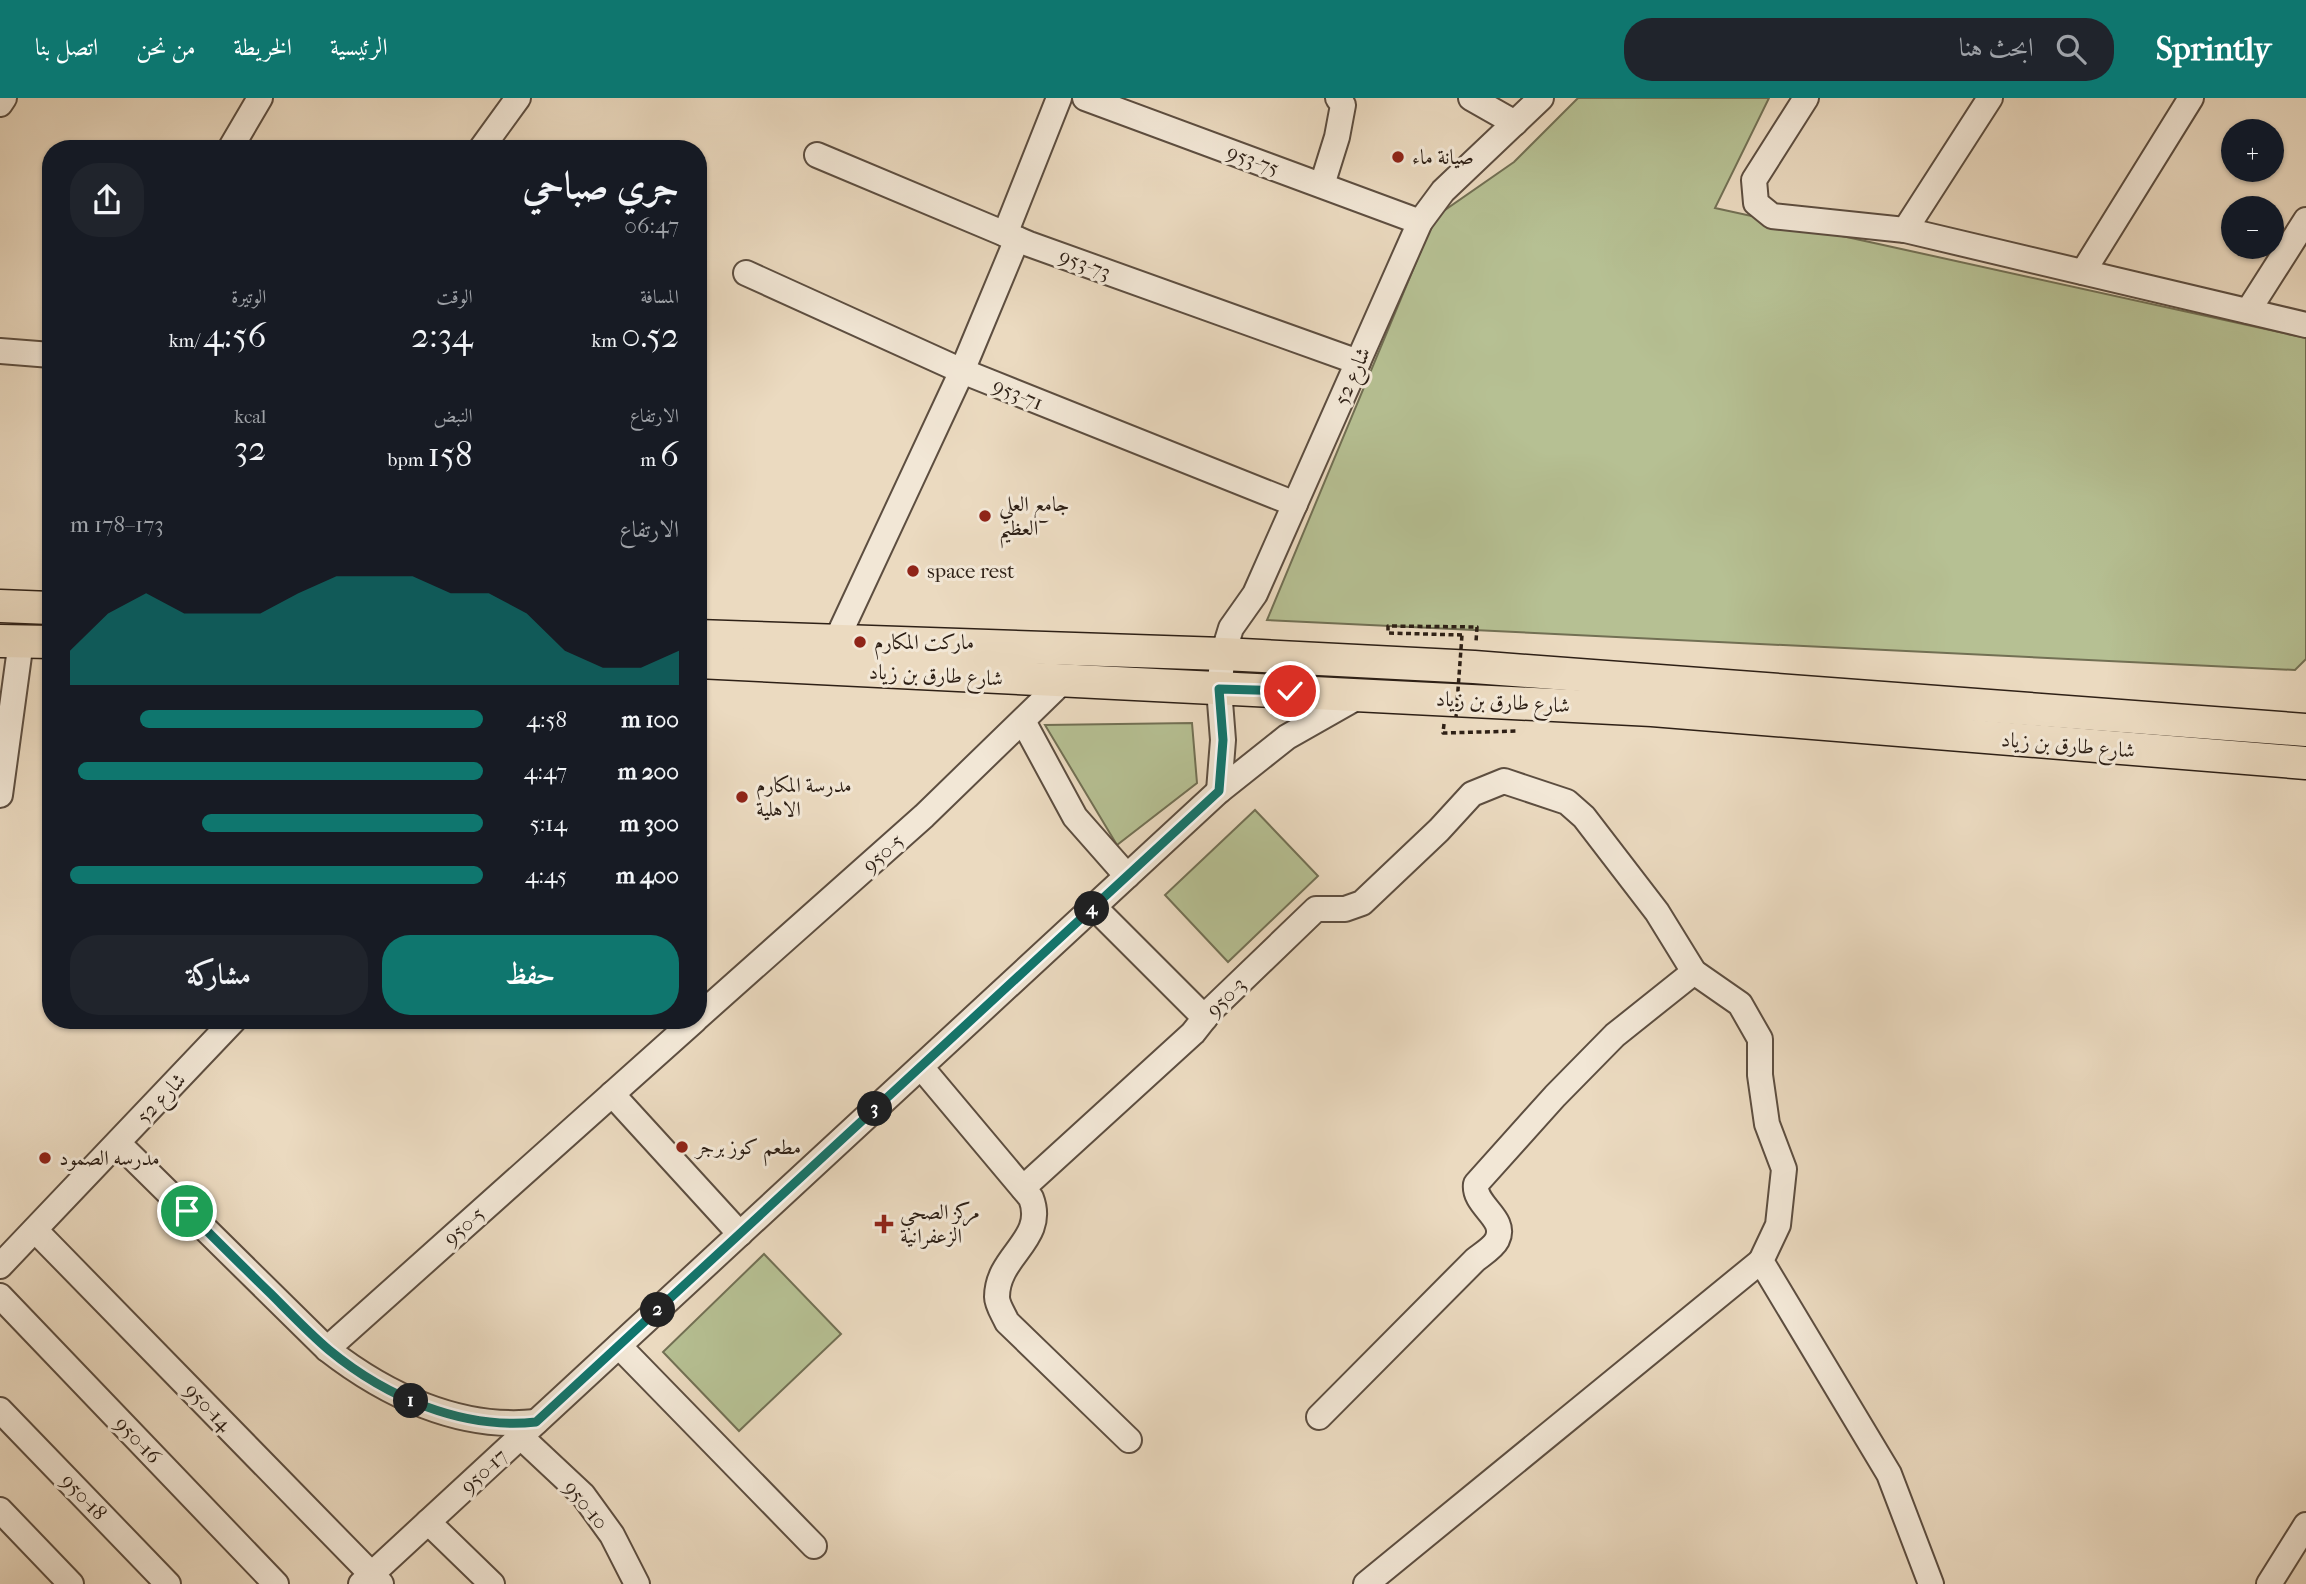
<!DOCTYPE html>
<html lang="ar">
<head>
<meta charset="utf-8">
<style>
	body { margin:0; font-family:"IM FELL French Canon",Amiri,serif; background:#20242c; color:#f1f3f6; direction:rtl; height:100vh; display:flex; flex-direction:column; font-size:26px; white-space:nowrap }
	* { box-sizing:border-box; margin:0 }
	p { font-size:23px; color:#9ea1a6 }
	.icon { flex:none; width:38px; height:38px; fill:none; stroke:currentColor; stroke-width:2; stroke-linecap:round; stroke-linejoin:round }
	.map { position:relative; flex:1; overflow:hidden; direction:ltr }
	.drawer { position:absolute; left:42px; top:42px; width:665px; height:889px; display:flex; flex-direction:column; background:#171b24; border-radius:28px; box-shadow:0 2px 5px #0004; direction:rtl }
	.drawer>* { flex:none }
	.buttons { position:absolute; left:2221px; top:21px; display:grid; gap:14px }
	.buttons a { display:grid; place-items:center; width:63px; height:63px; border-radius:50%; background:#171b24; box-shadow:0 2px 5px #0004; font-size:35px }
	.pin { position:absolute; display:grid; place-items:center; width:60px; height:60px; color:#fff; margin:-30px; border:4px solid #fff; border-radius:50%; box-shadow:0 2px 7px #0007 }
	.km { position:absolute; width:35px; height:35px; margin:-18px; border-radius:50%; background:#222; color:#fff; font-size:19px; line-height:35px; text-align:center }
	.round { display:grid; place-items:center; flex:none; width:74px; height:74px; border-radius:28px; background:#20242c }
	.summary { display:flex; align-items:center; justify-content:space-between; height:119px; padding:0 28px }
	h1 { font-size:38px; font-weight:600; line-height:52px }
	.metrics { display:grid; grid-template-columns:repeat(3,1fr); gap:10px; height:119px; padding:7px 28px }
	.metrics div { display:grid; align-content:center }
	.metrics b { font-size:35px; font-weight:600 }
	.metrics small { font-size:19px; font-weight:400 }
	.metrics p { font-size:19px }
	.chart { height:196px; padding:14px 28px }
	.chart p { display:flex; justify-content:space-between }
	.chart svg { width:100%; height:126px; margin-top:7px; fill:#0f766e; opacity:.7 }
	.button { display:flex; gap:14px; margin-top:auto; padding:14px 28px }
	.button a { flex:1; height:80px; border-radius:28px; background:#0f766e; color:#fff; font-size:28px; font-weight:600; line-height:80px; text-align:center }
	.button a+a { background:#20242c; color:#f1f3f6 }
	ul { padding:0 28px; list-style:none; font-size:23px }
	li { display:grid; grid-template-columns:112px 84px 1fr; align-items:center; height:52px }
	li i { height:18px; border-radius:9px; background:#0f766e }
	header { display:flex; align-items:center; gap:42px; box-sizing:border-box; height:98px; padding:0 35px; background:#0f766e; color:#fff }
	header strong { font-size:33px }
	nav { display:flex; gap:38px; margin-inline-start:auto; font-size:24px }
	.search { width:490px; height:63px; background:#20242c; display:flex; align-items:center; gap:18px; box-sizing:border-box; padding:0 24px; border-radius:28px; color:#9ea1a6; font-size:26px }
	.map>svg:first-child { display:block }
</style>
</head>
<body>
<header>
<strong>Sprintly</strong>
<div class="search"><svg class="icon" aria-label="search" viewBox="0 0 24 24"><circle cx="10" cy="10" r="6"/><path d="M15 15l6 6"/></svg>ابحث هنا</div>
<nav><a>الرئيسية</a><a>الخريطة</a><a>من نحن</a><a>اتصل بنا</a></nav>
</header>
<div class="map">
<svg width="2306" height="1486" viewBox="0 0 2306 1486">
	<rect width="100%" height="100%" fill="#ebdac0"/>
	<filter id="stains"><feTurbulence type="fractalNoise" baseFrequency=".00286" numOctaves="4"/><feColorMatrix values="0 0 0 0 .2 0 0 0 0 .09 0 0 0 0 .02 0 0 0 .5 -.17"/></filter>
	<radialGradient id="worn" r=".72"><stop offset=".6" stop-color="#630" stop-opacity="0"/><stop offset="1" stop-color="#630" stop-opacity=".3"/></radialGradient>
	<!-- green -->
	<g fill="#b6c093" stroke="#727054" stroke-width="2">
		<polygon points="1578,0 1769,0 1715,110 2306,240 2306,561 2295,572 1267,522 1435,119 1514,64"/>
		<polygon points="1192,625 1197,685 1117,747 1045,627"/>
		<polygon points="1255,712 1318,778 1228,864 1165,797"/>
		<polygon points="764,1156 841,1236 739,1333 663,1254"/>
	</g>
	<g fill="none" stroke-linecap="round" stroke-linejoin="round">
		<!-- minor casing -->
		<g stroke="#5d4e40" stroke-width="28">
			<g id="minor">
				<polyline points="1085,0 1420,124"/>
				<polyline points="1471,0 1515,25"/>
				<polyline points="1806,0 1754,82 1756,105 1772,118 1905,132 2306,227"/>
				<polyline points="0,6 4,0"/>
				<polyline points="230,51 260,0"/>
				<polyline points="481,51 518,0"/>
				<polyline points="817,57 1029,146 1358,264"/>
				<polyline points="1322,87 1337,39 1343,7 1338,0"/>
				<polyline points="1905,132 1990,0"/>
				<polyline points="1005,136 1059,0"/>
				<polyline points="2083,174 2191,0"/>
				<polyline points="746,175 962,273 1295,406"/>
				<polyline points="2248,213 2306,122"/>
				<polyline points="0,253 51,257"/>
				<polyline points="836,543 962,273 1017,141"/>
				<polyline points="1023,623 1075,719 1127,778"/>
				<polyline points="1219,693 1223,642 1219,591 1223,556 1231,530 1255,496 1420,124 1443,93 1541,0"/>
				<polyline points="0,697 21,543"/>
				<polyline points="1094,809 1205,920"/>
				<polyline points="698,919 924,718 1062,584"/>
				<path d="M921 969 1031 1100C1047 1142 997 1157 997 1199 997 1207 1004 1217 1007 1224L1129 1342"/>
				<polyline points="612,996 740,1136"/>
				<path d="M118 1045 327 1251C386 1297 459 1332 536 1324"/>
				<polyline points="1023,1090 1193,935 1211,912 1316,811 1345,811 1362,805 1439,732 1472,696 1504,683 1567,704 1584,719 1657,814 1694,874 1740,906 1760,941 1760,977 1767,1026 1784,1071 1778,1127 1761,1163 1889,1376 1931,1486"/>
				<polyline points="35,1132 381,1486"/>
				<polyline points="0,1168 234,922"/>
				<polyline points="0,1198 276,1486"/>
				<polyline points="619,1248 814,1448"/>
				<polyline points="327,1251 695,922"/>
				<polyline points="0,1312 168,1486"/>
				<path d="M1319 1319 1475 1162C1481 1157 1493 1150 1497 1142 1508 1120 1473 1108 1476 1086L1555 998 1615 937 1694 874"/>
				<polyline points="521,1339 583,1397 612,1437 637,1486"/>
				<polyline points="0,1412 71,1486"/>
				<polyline points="428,1424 492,1486"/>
				<polyline points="361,1486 1219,693 1287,639 1361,597"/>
				<polyline points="1366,1486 1761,1163"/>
				<polyline points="2269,1486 2306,1427"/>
			</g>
		</g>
		<!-- major casing -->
		<g stroke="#2e2016" stroke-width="35">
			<g id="major">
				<polyline points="0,508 51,510"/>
				<polyline points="698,538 1223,556 1474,569 2306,632"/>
				<polyline points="0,543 51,544"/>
				<polyline points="698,564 1652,612 2306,665"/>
			</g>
		</g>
		<!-- path -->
		<g stroke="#2e2016" stroke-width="3.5" stroke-dasharray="5 3.5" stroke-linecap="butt">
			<polyline points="1462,537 1388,535 1388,528 1477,529 1476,544"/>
			<polyline points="1444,626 1443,635 1518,633"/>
		</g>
		<!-- minor -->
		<use href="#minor" stroke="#f2e7d6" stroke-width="24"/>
		<!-- major -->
		<use href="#major" stroke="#ebdac0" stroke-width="32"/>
		<!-- path-bridge -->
		<polyline stroke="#2e2016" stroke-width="3.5" stroke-dasharray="5 3.5" stroke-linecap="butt" points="1456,619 1462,537"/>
	</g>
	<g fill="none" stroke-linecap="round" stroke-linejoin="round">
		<!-- route casing -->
		<g stroke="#fff" stroke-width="14">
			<path id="route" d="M187 1113C215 1141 243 1169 271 1196 290 1215 309 1235 329 1252 386 1299 462 1332 536 1324L1219 693 1223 642 1219 591 1290 593"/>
		</g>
		<!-- route -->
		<use href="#route" stroke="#0f766e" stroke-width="9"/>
	</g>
	<!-- markers -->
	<g fill="#8f2418" stroke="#f2e7d6" stroke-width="2.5">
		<circle cx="1398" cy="59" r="7"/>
		<circle cx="985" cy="418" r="7"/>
		<circle cx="913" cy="473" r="7"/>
		<circle cx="860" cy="544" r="7"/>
		<circle cx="742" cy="699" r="7"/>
		<circle cx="682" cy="1049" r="7"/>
		<circle cx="45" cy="1060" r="7"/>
		<path d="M880.5 1115.5h7v7h7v7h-7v7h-7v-7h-7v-7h7z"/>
	</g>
	<g text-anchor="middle" stroke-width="6" stroke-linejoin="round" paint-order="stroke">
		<!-- poi labels -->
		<g font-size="21" fill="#2e2016" stroke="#f2e7d6" text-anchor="start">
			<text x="1412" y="66">صيانة ماء</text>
			<text x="999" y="413">جامع العلي<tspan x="999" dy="24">العظيم</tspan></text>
			<text x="927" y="480">space rest</text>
			<text x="874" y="551">ماركت المكارم</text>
			<text x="756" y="694">مدرسة المكارم<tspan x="756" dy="24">الاهلية</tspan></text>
			<text x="696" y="1056">مطعم كوز برجر</text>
			<text x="59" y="1067">مدرسه الصمود</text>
			<text x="900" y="1121">مركز الصحي<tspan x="900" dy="24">الزعفرانية</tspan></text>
		</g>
		<!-- street labels -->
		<g font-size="21" fill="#2e2016" stroke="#f2e7d6">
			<text transform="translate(1253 62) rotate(20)" y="7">953-75</text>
			<text transform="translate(1085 166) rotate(20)" y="7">953-73</text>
			<text transform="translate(1352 278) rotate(-66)" y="7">شارع 52</text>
			<text transform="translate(1018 296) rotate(22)" y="7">953-71</text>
			<text transform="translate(936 577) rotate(3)" y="7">شارع طارق بن زياد</text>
			<text transform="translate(1503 604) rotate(3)" y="7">شارع طارق بن زياد</text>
			<text transform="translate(2068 647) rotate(5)" y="7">شارع طارق بن زياد</text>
			<text transform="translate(883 755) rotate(-42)" y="7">950-5</text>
			<text transform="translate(1226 899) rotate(-46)" y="7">950-3</text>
			<text transform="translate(161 1000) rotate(-46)" y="7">شارع 52</text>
			<text transform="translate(464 1128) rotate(-42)" y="7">950-5</text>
			<text transform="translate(208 1309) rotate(46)" y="7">950-14</text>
			<text transform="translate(138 1342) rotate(46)" y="7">950-16</text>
			<text transform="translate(484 1373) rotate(-43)" y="7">950-17</text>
			<text transform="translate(84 1399) rotate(46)" y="7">950-18</text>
			<text transform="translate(586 1407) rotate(50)" y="7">950-10</text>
		</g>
	</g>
	<rect width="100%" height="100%" filter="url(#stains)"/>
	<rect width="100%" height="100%" fill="url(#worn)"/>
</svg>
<div class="buttons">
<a>+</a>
<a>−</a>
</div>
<div class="pin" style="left:187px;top:1113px;background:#1e9e55"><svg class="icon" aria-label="arrive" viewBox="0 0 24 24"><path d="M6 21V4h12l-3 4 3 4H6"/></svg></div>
<div class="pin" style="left:1290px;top:593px;background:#d93025"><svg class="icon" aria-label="check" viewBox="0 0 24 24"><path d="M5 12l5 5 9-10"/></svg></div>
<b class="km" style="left:411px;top:1303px">1</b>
<b class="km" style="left:658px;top:1212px">2</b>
<b class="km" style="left:875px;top:1011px">3</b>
<b class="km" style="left:1092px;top:811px">4</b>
<section class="drawer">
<div class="summary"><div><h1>جري صباحي</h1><p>06:47</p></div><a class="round"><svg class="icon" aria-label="share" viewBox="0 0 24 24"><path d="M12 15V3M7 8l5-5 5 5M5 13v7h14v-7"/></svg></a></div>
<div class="metrics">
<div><p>المسافة</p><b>0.52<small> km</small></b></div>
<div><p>الوقت</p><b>2:34</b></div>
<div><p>الوتيرة</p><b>4:56<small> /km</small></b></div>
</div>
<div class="metrics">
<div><p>الارتفاع</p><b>6<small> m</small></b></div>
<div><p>النبض</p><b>158<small> bpm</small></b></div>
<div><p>kcal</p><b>32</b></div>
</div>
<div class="chart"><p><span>الارتفاع</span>173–178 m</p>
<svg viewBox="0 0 160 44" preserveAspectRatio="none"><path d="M0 44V32L10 19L20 12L30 19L40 19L50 19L60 12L70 6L80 6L90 6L100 12L110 12L120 19L130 32L140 38L150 38L160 32V44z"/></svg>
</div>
<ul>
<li><b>100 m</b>4:58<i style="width:83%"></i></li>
<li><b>200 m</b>4:47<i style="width:98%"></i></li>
<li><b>300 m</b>5:14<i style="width:68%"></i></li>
<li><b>400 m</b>4:45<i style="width:100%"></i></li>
</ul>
<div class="button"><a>حفظ</a><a>مشاركة</a></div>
</section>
</div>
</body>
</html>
